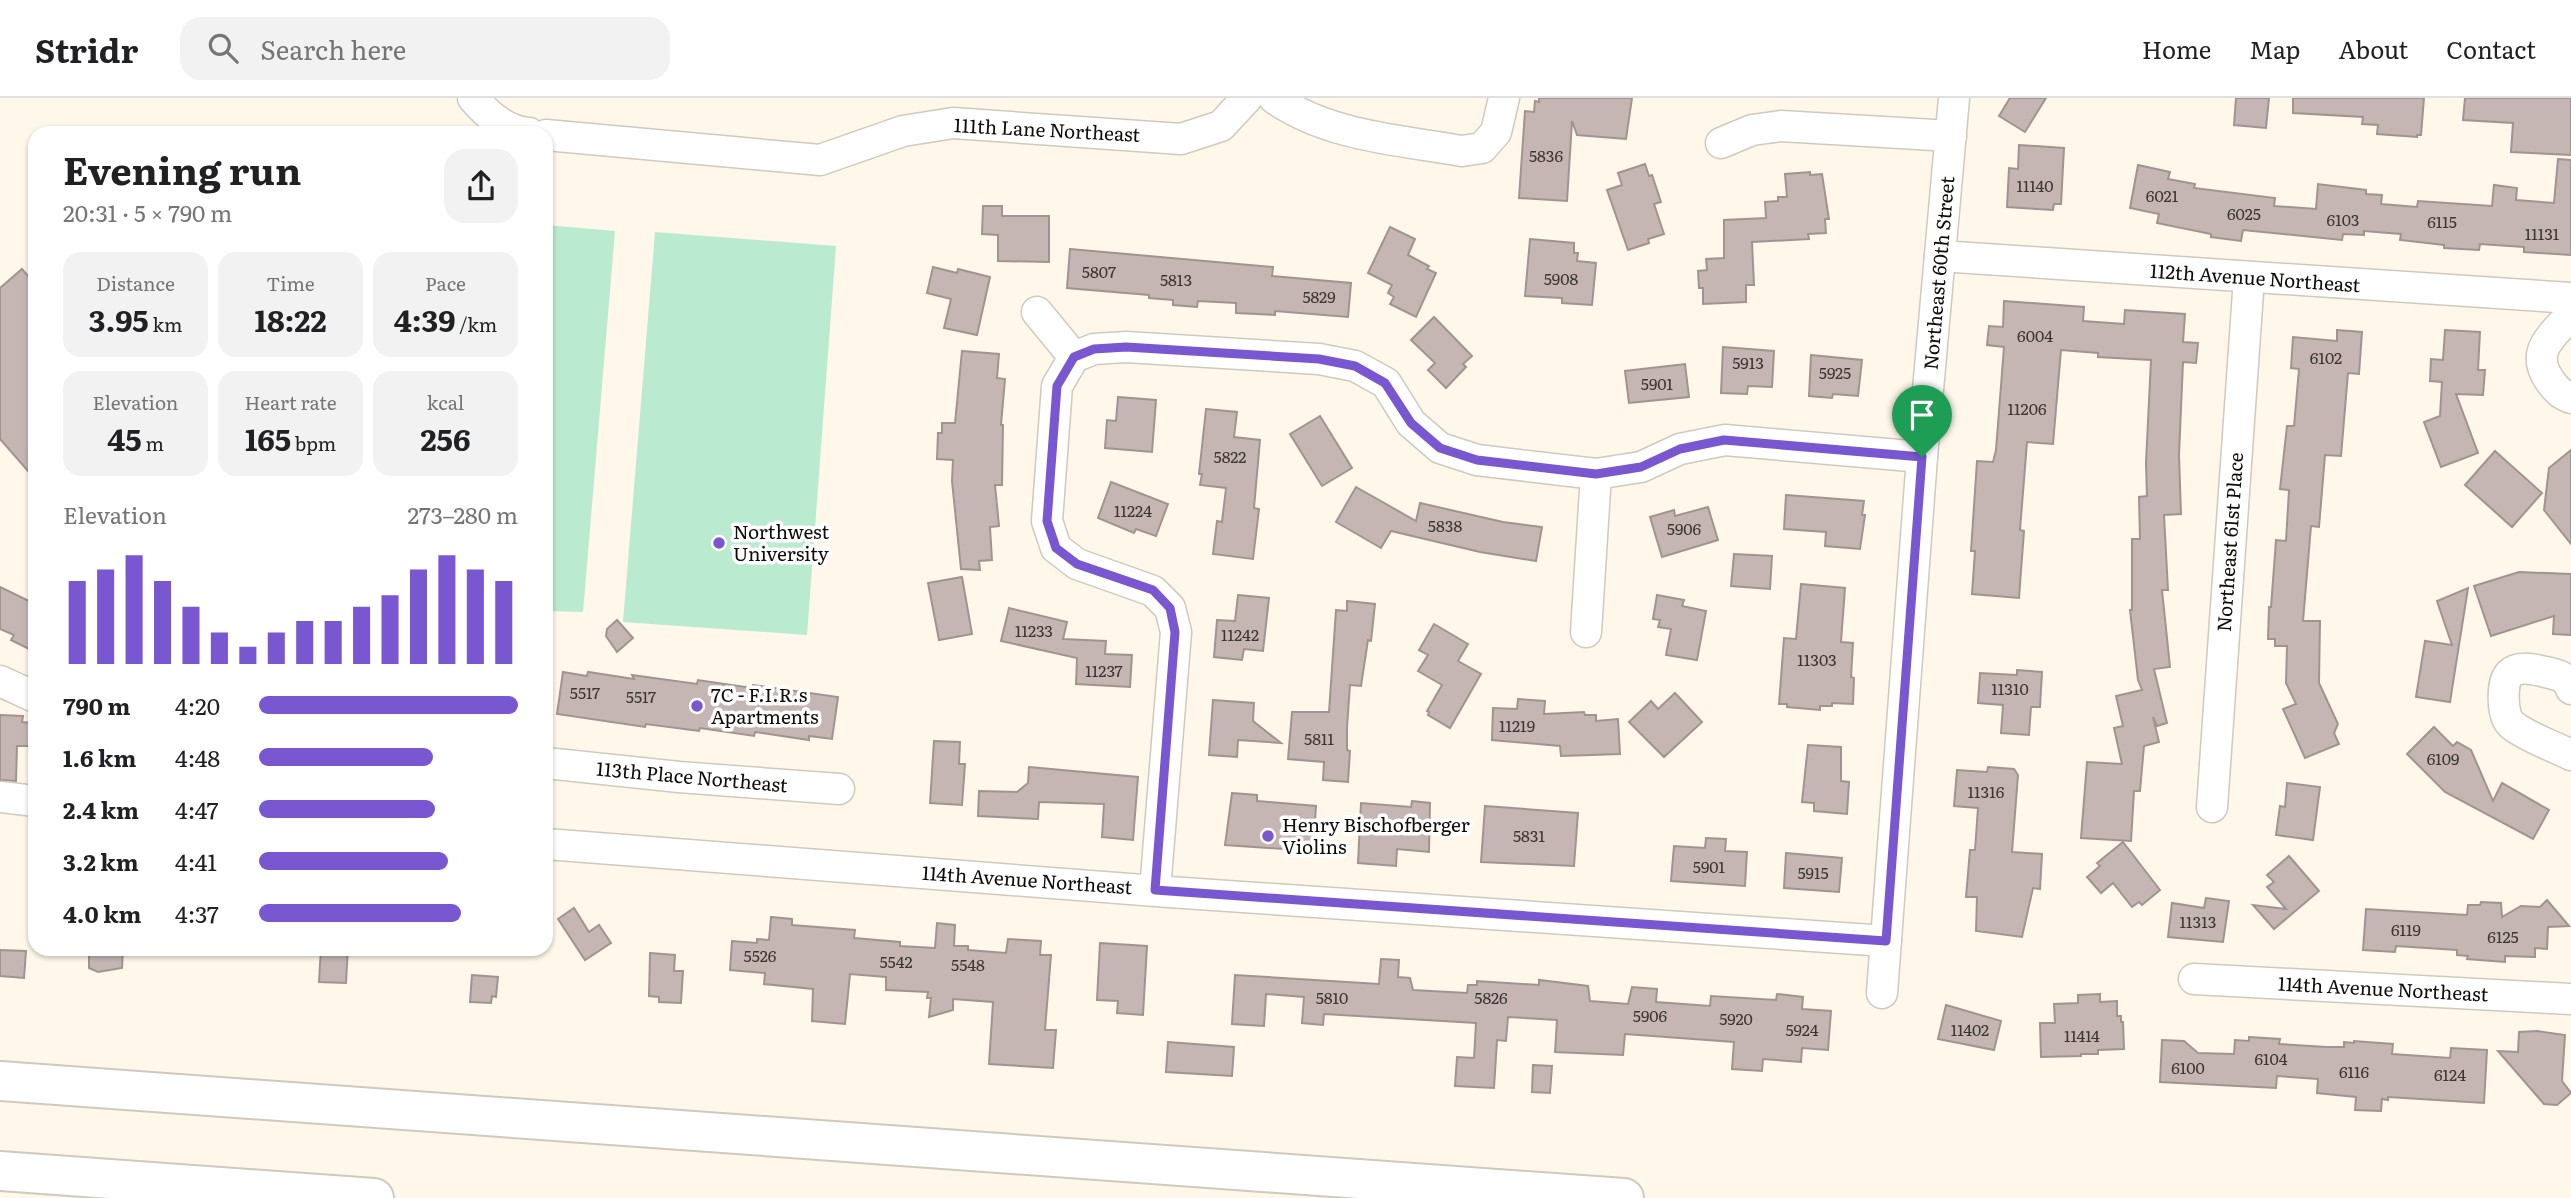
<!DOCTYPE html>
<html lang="en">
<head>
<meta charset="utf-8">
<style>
	body { margin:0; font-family:Literata,serif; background:#f2f2f2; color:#202124; height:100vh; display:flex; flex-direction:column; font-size:26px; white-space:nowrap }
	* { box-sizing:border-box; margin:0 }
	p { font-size:23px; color:#757577 }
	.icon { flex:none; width:38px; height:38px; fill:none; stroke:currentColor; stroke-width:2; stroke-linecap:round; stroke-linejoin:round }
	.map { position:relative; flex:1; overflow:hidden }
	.panel { position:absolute; left:28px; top:28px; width:525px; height:830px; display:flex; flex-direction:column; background:#fff; border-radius:21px; box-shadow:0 2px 5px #0004 }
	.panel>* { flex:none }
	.pin { position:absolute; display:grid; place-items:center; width:60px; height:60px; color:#fff; margin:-72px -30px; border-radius:50% 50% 50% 0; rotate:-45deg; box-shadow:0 0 7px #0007 }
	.pin .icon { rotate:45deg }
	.round { display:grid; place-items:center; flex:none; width:74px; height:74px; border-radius:21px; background:#f2f2f2 }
	.headline { display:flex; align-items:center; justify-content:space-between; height:119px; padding:0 35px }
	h1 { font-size:38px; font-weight:700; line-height:52px }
	.stats { display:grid; grid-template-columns:repeat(3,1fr); gap:10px; height:119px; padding:7px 35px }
	.stats div { display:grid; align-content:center; border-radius:18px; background:#f2f2f2; text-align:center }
	.stats b { font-size:30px; font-weight:700 }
	.stats small { font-size:19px; font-weight:400 }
	.stats p { font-size:19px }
	.chart { height:196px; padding:14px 35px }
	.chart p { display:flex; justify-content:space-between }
	.chart svg { width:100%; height:126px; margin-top:7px; stroke:#7957d1; stroke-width:6 }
	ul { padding:0 35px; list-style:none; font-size:23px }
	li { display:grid; grid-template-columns:112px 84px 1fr; align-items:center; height:52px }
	li i { height:18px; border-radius:9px; background:#7957d1 }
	header { display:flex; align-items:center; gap:42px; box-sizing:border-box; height:98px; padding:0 35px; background:#fff; border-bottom:2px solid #e0e0e0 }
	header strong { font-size:33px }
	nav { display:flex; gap:38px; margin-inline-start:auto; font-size:24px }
	.search { width:490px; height:63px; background:#f2f2f2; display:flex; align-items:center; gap:18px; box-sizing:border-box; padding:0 24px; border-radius:21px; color:#757577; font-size:26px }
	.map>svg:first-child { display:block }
</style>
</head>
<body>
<header>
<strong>Stridr</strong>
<div class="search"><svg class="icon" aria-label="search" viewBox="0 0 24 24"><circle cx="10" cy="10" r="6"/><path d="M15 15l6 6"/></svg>Search here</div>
<nav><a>Home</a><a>Map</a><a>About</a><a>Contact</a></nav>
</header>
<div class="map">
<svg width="2571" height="1100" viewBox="0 0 2571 1100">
	<rect width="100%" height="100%" fill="#fef7ea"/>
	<!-- green -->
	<g fill="#baead0">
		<polygon points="546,127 615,133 583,514 546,513"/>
		<polygon points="655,134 836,148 807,537 623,524"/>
	</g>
	<!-- building -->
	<g fill="#c5b6b4" stroke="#a29391" stroke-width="2">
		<polygon points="1539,0 1632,0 1626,41 1577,37 1572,23 1567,103 1519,100 1525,13 1534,14 1535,3 1539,4"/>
		<polygon points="2010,0 2046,0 2025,34 1999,18"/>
		<polygon points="2236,0 2269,0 2266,30 2234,27"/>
		<polygon points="2293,0 2424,0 2421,37 2417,37 2417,39 2377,36 2378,27 2362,26 2363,19 2293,15"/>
		<polygon points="2465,0 2571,0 2571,57 2511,54 2513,25 2463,22"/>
		<polygon points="2019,47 2064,50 2061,106 2054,106 2053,112 2007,109 2009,70 2018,71"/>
		<polygon points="2558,61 2571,62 2571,157 2524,154 2524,149 2480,146 2479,152 2444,150 2444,147 2400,142 2401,136 2364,133 2364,137 2343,136 2342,142 2243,132 2241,143 2211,139 2211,136 2157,125 2159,116 2130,110 2138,67 2170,74 2168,81 2195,86 2194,90 2275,100 2274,108 2316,111 2318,86 2366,92 2366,96 2382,97 2381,106 2417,109 2418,103 2492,108 2494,87 2517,90 2516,102 2554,105"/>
		<polygon points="1645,66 1649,78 1652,77 1661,104 1654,106 1664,136 1648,141 1649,145 1628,152 1607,92 1622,87 1618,75"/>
		<polygon points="1810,74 1810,77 1822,76 1829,121 1825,121 1826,135 1808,136 1809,141 1752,144 1754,187 1746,187 1746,204 1703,206 1703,190 1699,190 1698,173 1707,172 1706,161 1724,160 1724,122 1766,120 1765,104 1778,103 1778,99 1787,99 1785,76"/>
		<polygon points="983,108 1002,108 1002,118 1049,118 1049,164 998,163 998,137 982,136"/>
		<polygon points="1390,129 1415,141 1408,157 1429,168 1427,171 1436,175 1416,219 1390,206 1394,199 1388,195 1392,187 1368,175"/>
		<polygon points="1530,141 1574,145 1574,155 1578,155 1577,163 1596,165 1592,207 1562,205 1562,200 1525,198"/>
		<polygon points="1070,151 1273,169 1272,178 1351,185 1348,219 1275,213 1275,217 1236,215 1236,205 1198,203 1197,209 1173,207 1173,202 1149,200 1149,197 1067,190"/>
		<polygon points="933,169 957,175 958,171 990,179 977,237 944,230 951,201 927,195"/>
		<polygon points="22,171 35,186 35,381 0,341 0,190"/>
		<polygon points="2004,203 2084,209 2083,223 2124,226 2125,212 2185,216 2183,244 2198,245 2196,265 2183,264 2179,357 2181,416 2164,417 2168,492 2162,492 2170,569 2154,571 2167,625 2157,628 2153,619 2159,644 2144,648 2140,693 2134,693 2131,743 2081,740 2087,664 2122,666 2114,630 2123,628 2116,598 2142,592 2138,582 2130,512 2132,512 2132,441 2140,441 2139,399 2147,398 2146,365 2151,262 2098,259 2098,255 2061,252 2053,346 2027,344 2020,432 2024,433 2019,500 1972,496 1975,453 1971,453 1977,363 1993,364 1996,352 2004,249 1987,247 1989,228 2003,229"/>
		<polygon points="1434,219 1472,258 1463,266 1466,269 1446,290 1428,272 1435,265 1411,242"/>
		<polygon points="2337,232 2362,234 2359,276 2348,275 2341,358 2325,357 2319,429 2311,428 2303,523 2320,523 2319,585 2338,626 2334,635 2339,646 2305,660 2283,611 2296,606 2286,585 2287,548 2275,548 2275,541 2268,541 2269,509 2271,509 2276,442 2286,443 2289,392 2280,391 2287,328 2294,328 2299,271 2291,270 2293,239 2337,243"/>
		<polygon points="2445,232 2480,234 2478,272 2485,272 2483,297 2456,296 2478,355 2441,369 2424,324 2440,318 2442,284 2430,283 2431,261 2443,262"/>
		<polygon points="1723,249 1774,253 1772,289 1748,288 1747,296 1721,295"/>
		<polygon points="962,253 999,256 997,280 1005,281 1001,327 1003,327 1002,387 995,387 999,428 990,429 992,462 979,463 980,472 961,471 952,383 953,362 937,361 938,335 942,335 942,325 955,325"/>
		<polygon points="1811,257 1862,262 1858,298 1833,296 1832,300 1809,298"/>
		<polygon points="1685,266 1689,299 1629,305 1625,273"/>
		<polygon points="1118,299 1156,302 1152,354 1105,350 1107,322 1116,323"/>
		<polygon points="1206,311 1237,314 1234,339 1260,342 1254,410 1259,411 1253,461 1213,456 1217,423 1222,424 1226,390 1200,387 1202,376 1199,376"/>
		<polygon points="1320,318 1352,370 1322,388 1290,336"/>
		<polygon points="2571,352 2571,446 2544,412 2549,370"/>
		<polygon points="2495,353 2542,395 2512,429 2465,387"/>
		<polygon points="1111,384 1168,406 1156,438 1136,431 1134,435 1098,420"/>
		<polygon points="1356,389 1416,423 1420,405 1503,424 1542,429 1536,463 1480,454 1391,433 1381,450 1336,424"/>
		<polygon points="1786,397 1864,403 1862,417 1865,417 1860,451 1825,448 1826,434 1784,431"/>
		<polygon points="1708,409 1718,442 1662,459 1650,419 1674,412 1675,418"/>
		<polygon points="1734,456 1772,458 1770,491 1731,488"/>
		<polygon points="2519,474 2571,476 2571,537 2553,536 2554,518 2491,538 2474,488"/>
		<polygon points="962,479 972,536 939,542 928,485"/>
		<polygon points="1801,486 1845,490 1841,544 1853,545 1851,579 1854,580 1853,606 1832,605 1832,608 1820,608 1820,612 1787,609 1787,606 1779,606 1784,540 1796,541"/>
		<polygon points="0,489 35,506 35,554 11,542 14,537 0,531"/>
		<polygon points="2468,490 2450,604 2416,599 2425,543 2452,547 2437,503"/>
		<polygon points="1238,497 1269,500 1263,553 1244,551 1242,562 1214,559 1217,522 1235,523"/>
		<polygon points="1657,497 1684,502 1682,508 1706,513 1697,562 1666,557 1671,531 1658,529 1660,522 1653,521"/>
		<polygon points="1347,503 1375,506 1371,543 1368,542 1361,588 1350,587 1347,629 1347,652 1350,653 1348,684 1323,682 1324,664 1288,661 1292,614 1329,614 1336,512 1347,513"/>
		<polygon points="1009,510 1067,524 1063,541 1106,543 1105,556 1132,557 1130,589 1076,586 1077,560 1001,543"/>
		<polygon points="617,522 633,540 617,554 606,538 607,531"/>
		<polygon points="1434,526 1468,546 1458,563 1481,576 1450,630 1428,617 1429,614 1427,613 1442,587 1418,573 1428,557 1419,552"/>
		<polygon points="2017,572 2042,574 2040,609 2031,609 2029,637 2001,635 2003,607 1978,605 1980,575 2017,577"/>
		<polygon points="563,574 587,578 588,574 634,581 632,577 697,586 698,582 752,590 753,587 838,599 832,641 809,638 809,642 755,634 754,638 700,630 699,633 646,626 645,629 557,616"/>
		<polygon points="1675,595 1702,624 1664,659 1629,624 1651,603 1658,611"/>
		<polygon points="1518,601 1545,603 1544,616 1584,614 1585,617 1596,617 1596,623 1618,621 1620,656 1561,658 1560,648 1492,642 1493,610 1517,611"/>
		<polygon points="1213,602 1254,605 1253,623 1281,645 1238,642 1237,659 1209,657"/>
		<polygon points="0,617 23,618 22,624 32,625 31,648 17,648 16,683 0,682"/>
		<polygon points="2434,629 2453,648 2457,644 2471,652 2493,703 2502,685 2549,712 2533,741 2445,694 2407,656"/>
		<polygon points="934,643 960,644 959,666 965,666 962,707 930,705"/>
		<polygon points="1808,647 1841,649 1841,683 1849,684 1847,716 1814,713 1814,705 1802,704"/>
		<polygon points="1029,669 1138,679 1133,742 1102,739 1104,706 1039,704 1038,721 978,718 979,693 1017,694 1028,685"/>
		<polygon points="1988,669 2014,671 2018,677 2012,754 2042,756 2040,791 2033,790 2022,839 1976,833 1977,799 1966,799 1970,752 1975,752 1978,710 1954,708 1957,672 1987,674"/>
		<polygon points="2287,685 2320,689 2313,742 2276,737 2280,708 2285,709"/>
		<polygon points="1232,695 1257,697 1257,703 1316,708 1313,753 1225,747"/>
		<polygon points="1412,703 1430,705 1429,754 1397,751 1396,768 1358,765 1361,705 1411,709"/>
		<polygon points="1485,708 1578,715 1574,768 1481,764"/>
		<polygon points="1706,740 1726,741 1725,753 1747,754 1745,788 1671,783 1674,748 1705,750"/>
		<polygon points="2123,744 2160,792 2142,807 2139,804 2132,809 2113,785 2101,795 2087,779 2100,768 2097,765"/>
		<polygon points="1786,755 1842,760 1839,794 1784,790"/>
		<polygon points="2289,758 2319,793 2274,831 2253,807 2286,811 2267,789 2274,784 2267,777"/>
		<polygon points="2206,800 2229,803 2223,844 2168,839 2172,805 2204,810"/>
		<polygon points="2547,802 2569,828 2548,829 2547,851 2535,850 2535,859 2505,858 2505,864 2467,861 2468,858 2457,857 2457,852 2396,848 2395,854 2363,852 2366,811 2467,817 2468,807 2480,807 2481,804 2501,805 2502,819 2521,808 2540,809"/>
		<polygon points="574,810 589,834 599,827 611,845 585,862 558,821"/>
		<polygon points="771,819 792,821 792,827 855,832 854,840 900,844 900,848 935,850 937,825 955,827 954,848 968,848 968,852 1006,855 1008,841 1041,843 1040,857 1051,857 1045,932 1056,932 1053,970 989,966 993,904 953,901 953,912 929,919 931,900 927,900 928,894 886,892 886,879 850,876 845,926 812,923 813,891 764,886 765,875 730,872 732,843 757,845 757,841 769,842"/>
		<polygon points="1100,845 1147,848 1143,917 1117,915 1118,903 1097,902"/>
		<polygon points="89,850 123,850 122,870 98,874 89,870"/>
		<polygon points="321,850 348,850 346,885 319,884"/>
		<polygon points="0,852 26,853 24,880 0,878"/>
		<polygon points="650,855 675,857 674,873 683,873 681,905 659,904 659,899 649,898"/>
		<polygon points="1381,861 1399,862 1398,879 1410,880 1413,892 1467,895 1468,887 1477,887 1477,883 1539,887 1539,882 1588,888 1590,903 1628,906 1632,889 1657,891 1656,904 1710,908 1711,898 1776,902 1777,896 1803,899 1802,911 1831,913 1828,952 1802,950 1801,964 1763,961 1762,973 1732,971 1734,944 1625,936 1623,957 1555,954 1557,922 1508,919 1506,943 1497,942 1494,990 1455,988 1457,959 1474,960 1476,925 1324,916 1323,927 1302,925 1304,899 1266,896 1264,928 1232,926 1235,877 1379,886"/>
		<polygon points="472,877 498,879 496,899 492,898 491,905 470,904"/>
		<polygon points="2100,896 2100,904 2117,903 2117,918 2121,918 2121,924 2123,924 2124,951 2098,952 2098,956 2081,956 2081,958 2041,959 2040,925 2055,925 2054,906 2078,905 2078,897"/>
		<polygon points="1946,907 2001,923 1994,952 1938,941"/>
		<polygon points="2537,933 2565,937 2562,983 2571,995 2557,1007 2544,1006 2498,953 2518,954 2519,934"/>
		<polygon points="2249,939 2280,941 2279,946 2326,949 2344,949 2344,944 2354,945 2354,943 2393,946 2392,956 2450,960 2451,950 2487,952 2484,1005 2388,999 2388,1002 2382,1001 2381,1013 2355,1012 2356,999 2317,995 2318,981 2277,978 2276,990 2160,984 2162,942 2184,943 2198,955 2234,956 2235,942 2249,943"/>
		<polygon points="1168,944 1234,949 1232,978 1166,974"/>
		<polygon points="1533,967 1552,968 1550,995 1532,994"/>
	</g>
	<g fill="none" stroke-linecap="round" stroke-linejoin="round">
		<!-- minor casing -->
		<g stroke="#d0c9bd" stroke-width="33">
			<g id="minor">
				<path d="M473 0C488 17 505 33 529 35"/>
				<path d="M1274 0C1327 38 1400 42 1462 53L1482 50 1496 34 1504 0"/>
				<polyline points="546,37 820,62 903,33 953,25 1181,41 1221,28 1247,0"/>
				<polyline points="1721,45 1752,32 1781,28 1951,38"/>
				<polyline points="1940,158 2571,200"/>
				<polyline points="1037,214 1074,259"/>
				<path d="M2571 216C2552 239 2529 253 2550 283 2557 292 2560 296 2571 300"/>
				<polyline points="1074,259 1094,251 1126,249 1319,261 1355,268 1386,285 1411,325 1440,350 1477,362 1596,376 1641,369 1680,351 1725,342 1922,359"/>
				<polyline points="1074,259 1057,288 1047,423 1056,450 1077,466 1153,493 1170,510 1176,534 1155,792"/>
				<polyline points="1586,534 1596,376"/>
				<polyline points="0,583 35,599"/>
				<path d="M2571 591C2567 577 2554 576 2541 573 2509 565 2502 577 2504 607 2505 614 2506 622 2512 627 2527 639 2553 648 2571 657"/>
				<polyline points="546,665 679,679 839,691"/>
				<polyline points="0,699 35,703"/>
				<polyline points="2212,709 2249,180"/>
				<polyline points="546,746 1169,794 1886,843"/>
				<polyline points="2194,881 2571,901"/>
				<polyline points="1882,895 1922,359 1954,0"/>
			</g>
		</g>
		<!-- highway casing -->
		<g stroke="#d0c9bd" stroke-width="42">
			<g id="highway">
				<polyline points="0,983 1624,1100"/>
				<polyline points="0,1073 374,1100"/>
			</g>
		</g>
		<!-- minor -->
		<use href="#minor" stroke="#fff" stroke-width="30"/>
		<!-- highway -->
		<use href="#highway" stroke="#fff" stroke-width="38"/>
	</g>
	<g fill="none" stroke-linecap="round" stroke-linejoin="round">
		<!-- route casing -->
		<g stroke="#fff" stroke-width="14">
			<polygon id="route" points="1126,249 1319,261 1355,268 1385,285 1411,325 1440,350 1477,362 1596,376 1641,369 1680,351 1724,342 1922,359 1886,843 1155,792 1175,534 1170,510 1153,492 1077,466 1056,450 1047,423 1057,288 1074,259 1094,251"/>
		</g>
		<!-- route -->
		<use href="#route" stroke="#7957d1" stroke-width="9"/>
	</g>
	<!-- markers -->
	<g fill="#7957d1" stroke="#fff" stroke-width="2.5">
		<circle cx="719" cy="445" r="7"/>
		<circle cx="697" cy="608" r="7"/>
		<circle cx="1268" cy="738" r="7"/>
	</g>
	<g text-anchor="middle" stroke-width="7" stroke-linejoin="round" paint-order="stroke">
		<!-- number labels -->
		<g font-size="16" fill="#3c3633">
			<text x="1546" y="64">5836</text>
			<text x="2035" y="94">11140</text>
			<text x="2162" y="104">6021</text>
			<text x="2244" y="122">6025</text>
			<text x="2343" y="128">6103</text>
			<text x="2442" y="130">6115</text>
			<text x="2542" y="142">11131</text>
			<text x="1099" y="180">5807</text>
			<text x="1561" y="187">5908</text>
			<text x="1176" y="188">5813</text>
			<text x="1319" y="205">5829</text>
			<text x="2035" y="244">6004</text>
			<text x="2326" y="266">6102</text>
			<text x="1748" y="271">5913</text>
			<text x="1835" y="281">5925</text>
			<text x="1657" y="292">5901</text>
			<text x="2027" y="317">11206</text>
			<text x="1230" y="365">5822</text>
			<text x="1133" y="419">11224</text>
			<text x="1445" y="434">5838</text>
			<text x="1684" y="437">5906</text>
			<text x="1034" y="539">11233</text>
			<text x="1240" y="543">11242</text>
			<text x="1817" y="568">11303</text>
			<text x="1104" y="579">11237</text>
			<text x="2010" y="597">11310</text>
			<text x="585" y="601">5517</text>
			<text x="641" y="605">5517</text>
			<text x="1517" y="634">11219</text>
			<text x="1319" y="647">5811</text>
			<text x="2443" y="667">6109</text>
			<text x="1986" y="700">11316</text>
			<text x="1529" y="744">5831</text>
			<text x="1709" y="775">5901</text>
			<text x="1813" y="781">5915</text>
			<text x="2198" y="830">11313</text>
			<text x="2406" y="838">6119</text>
			<text x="2503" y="845">6125</text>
			<text x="760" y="864">5526</text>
			<text x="896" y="870">5542</text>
			<text x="968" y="873">5548</text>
			<text x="1332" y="906">5810</text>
			<text x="1491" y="906">5826</text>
			<text x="1650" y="924">5906</text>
			<text x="1736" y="927">5920</text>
			<text x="1802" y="938">5924</text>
			<text x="1970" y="938">11402</text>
			<text x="2082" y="944">11414</text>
			<text x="2271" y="967">6104</text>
			<text x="2188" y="976">6100</text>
			<text x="2354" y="980">6116</text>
			<text x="2450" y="983">6124</text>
		</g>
		<!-- street labels -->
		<g font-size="19" fill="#0e0c08" stroke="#fff">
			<text transform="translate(1047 32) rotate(3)" y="7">111th Lane Northeast</text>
			<text transform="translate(1939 175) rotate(-85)" y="7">Northeast 60th Street</text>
			<text transform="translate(2255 180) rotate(4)" y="7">112th Avenue Northeast</text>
			<text transform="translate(2230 444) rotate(-86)" y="7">Northeast 61st Place</text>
			<text transform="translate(692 679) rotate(5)" y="7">113th Place Northeast</text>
			<text transform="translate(1027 782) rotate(4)" y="7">114th Avenue Northeast</text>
			<text transform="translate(2383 891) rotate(3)" y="7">114th Avenue Northeast</text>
		</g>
		<!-- poi labels -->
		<g font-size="19" fill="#0e0c08" stroke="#fff" text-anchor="start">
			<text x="733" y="441">Northwest<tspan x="733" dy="22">University</tspan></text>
			<text x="711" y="604">7C - F.I.R.s<tspan x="711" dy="22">Apartments</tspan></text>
			<text x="1282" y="734">Henry Bischofberger<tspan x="1282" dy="22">Violins</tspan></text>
		</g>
	</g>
</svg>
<div class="pin" style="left:1922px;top:359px;background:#1e9e55"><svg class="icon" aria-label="arrive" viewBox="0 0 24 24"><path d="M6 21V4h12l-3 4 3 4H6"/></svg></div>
<section class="panel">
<div class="headline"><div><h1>Evening run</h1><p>20:31 · 5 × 790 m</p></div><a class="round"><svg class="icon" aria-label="share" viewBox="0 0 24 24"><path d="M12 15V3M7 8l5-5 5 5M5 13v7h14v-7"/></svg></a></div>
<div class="stats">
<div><p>Distance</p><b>3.95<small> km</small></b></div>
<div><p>Time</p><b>18:22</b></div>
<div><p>Pace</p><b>4:39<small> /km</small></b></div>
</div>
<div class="stats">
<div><p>Elevation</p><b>45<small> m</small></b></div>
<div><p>Heart rate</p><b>165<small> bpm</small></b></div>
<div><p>kcal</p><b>256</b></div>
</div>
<div class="chart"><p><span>Elevation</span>273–280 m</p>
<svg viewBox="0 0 160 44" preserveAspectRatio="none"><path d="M5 44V15M15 44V11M25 44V6M35 44V15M45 44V24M55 44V33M65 44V38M75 44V33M85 44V29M95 44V29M105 44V24M115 44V20M125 44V11M135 44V6M145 44V11M155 44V15"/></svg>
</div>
<ul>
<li><b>790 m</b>4:20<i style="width:100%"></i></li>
<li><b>1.6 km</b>4:48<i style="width:67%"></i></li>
<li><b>2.4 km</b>4:47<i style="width:68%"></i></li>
<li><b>3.2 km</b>4:41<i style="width:73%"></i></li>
<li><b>4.0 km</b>4:37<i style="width:78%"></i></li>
</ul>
</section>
</div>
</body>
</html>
